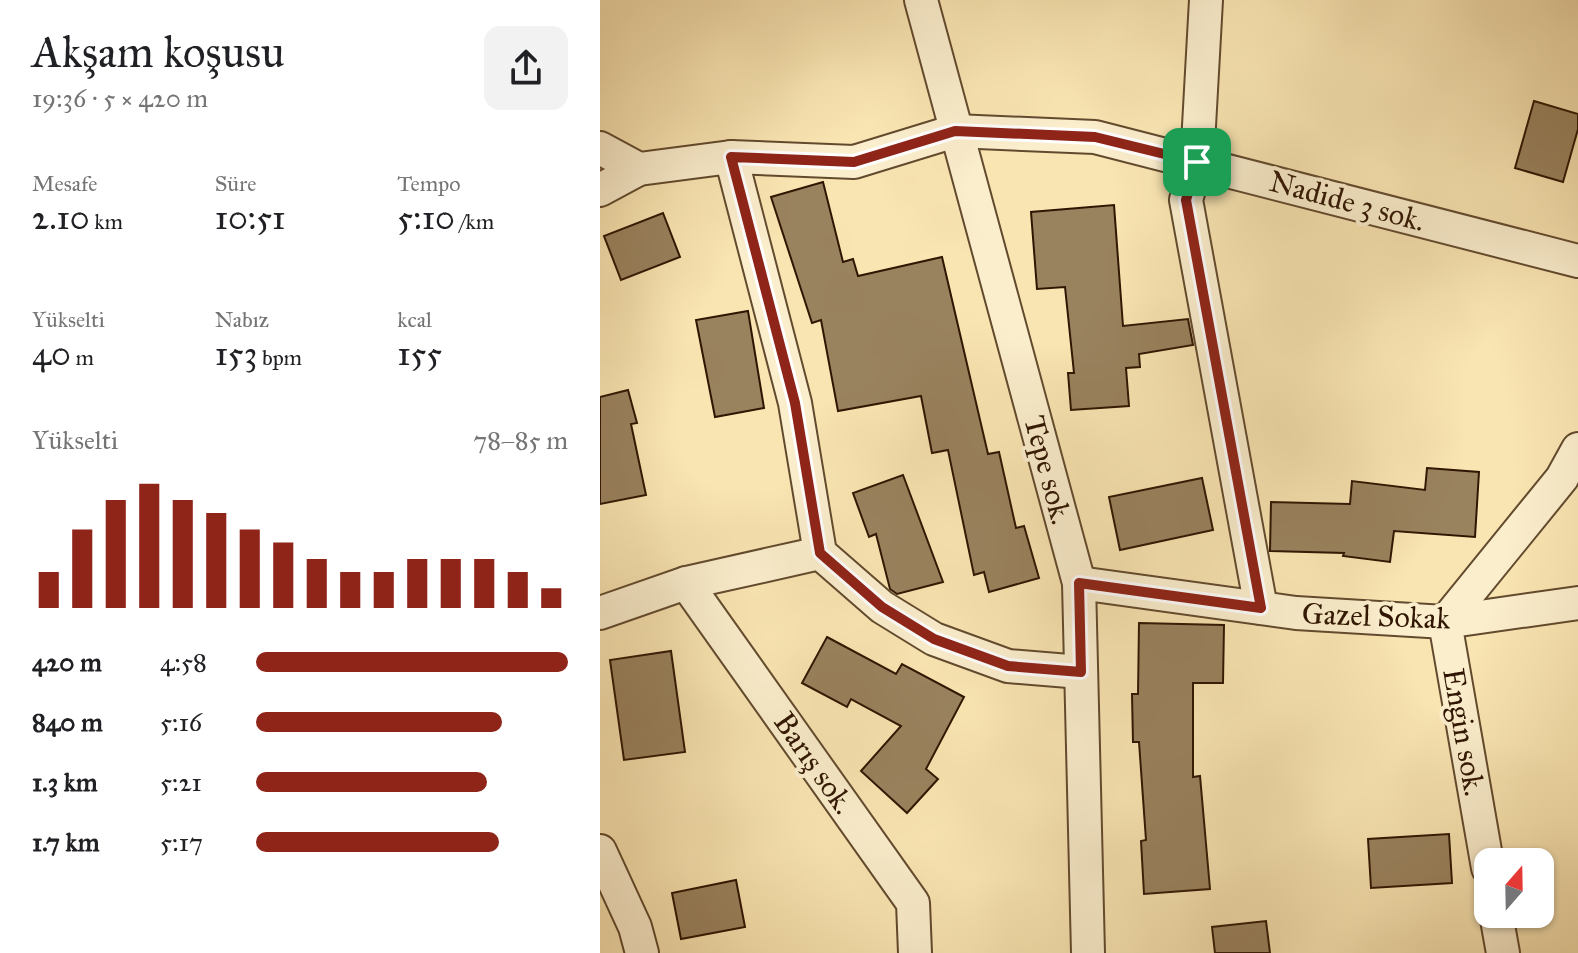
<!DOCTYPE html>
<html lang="tr">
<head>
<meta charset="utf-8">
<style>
	body { margin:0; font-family:"IM FELL Great Primer",serif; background:#f2f2f2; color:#202124; height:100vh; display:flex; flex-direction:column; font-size:30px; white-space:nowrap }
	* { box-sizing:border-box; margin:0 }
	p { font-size:26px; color:#757577 }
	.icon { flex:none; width:44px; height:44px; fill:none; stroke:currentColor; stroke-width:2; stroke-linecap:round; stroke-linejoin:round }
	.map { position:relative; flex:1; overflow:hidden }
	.side { display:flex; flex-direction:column; background:#fff; width:600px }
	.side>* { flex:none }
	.needle { width:52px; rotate:20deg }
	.fabs { position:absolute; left:874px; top:848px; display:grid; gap:16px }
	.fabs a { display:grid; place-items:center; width:80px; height:80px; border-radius:16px; background:#fff; box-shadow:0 2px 6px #0004; font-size:40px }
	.pin { position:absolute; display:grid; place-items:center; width:68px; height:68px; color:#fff; margin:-34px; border-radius:16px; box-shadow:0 4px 12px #0006 }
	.round { display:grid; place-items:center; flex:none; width:84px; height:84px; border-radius:16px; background:#f2f2f2 }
	.headline { display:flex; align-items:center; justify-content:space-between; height:136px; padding:0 32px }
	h1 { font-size:44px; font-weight:600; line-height:60px }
	.metrics { display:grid; grid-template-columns:repeat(3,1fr); gap:12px; height:136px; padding:8px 32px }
	.metrics div { display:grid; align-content:center }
	.metrics b { font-size:34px; font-weight:600 }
	.metrics small { font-size:22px; font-weight:400 }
	.metrics p { font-size:22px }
	.chart { height:224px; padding:16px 32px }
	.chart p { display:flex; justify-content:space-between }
	.chart svg { width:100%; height:144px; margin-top:8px; stroke:#8f2418; stroke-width:6 }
	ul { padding:0 32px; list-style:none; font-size:26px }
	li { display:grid; grid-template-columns:128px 96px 1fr; align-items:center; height:60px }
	li i { height:20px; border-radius:10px; background:#8f2418 }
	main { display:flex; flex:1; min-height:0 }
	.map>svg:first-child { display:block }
</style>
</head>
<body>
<main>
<section class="side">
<div class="headline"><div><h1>Akşam koşusu</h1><p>19:36 · 5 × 420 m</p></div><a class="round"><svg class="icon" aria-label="share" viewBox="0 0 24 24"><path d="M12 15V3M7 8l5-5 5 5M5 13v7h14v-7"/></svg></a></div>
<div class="metrics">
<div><p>Mesafe</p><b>2.10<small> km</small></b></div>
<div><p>Süre</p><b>10:51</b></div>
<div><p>Tempo</p><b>5:10<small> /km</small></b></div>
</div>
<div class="metrics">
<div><p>Yükselti</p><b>40<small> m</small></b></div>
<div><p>Nabız</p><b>153<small> bpm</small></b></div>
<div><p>kcal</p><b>155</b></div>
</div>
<div class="chart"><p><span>Yükselti</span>78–85 m</p>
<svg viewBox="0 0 160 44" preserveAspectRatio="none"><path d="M5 44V33M15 44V20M25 44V11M35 44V6M45 44V11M55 44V15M65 44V20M75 44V24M85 44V29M95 44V33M105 44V33M115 44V29M125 44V29M135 44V29M145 44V33M155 44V38"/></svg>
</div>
<ul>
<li><b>420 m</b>4:58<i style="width:100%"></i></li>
<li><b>840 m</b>5:16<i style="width:79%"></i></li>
<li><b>1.3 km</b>5:21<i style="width:74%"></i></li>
<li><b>1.7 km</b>5:17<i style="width:78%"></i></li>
</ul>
</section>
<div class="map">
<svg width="978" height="953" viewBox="0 0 978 953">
	<rect width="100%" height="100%" fill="#f9e5b2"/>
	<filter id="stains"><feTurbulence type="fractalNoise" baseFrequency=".0025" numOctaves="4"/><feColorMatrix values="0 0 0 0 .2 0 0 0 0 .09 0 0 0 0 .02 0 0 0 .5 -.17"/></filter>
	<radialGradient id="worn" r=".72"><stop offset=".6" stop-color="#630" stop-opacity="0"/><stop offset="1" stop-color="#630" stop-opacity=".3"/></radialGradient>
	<!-- building -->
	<g fill="#99825e" stroke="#301602" stroke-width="2">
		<polygon points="934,101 978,114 978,129 963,182 915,168"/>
		<polygon points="223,182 243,262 253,259 258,276 342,257 388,454 399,452 416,528 424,526 439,578 389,592 384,572 374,575 348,450 332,453 321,396 238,411 221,320 212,323 171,197"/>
		<polygon points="514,205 523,326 588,319 593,345 539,354 540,367 526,368 529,406 471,410 468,373 474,373 465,287 437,289 431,212"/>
		<polygon points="63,213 80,257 21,280 4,236"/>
		<polygon points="148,311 164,408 115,417 96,320"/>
		<polygon points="28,390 37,423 31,424 46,495 0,504 0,397"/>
		<polygon points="827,468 879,472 875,537 794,531 790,562 743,556 744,553 670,551 671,502 750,504 752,481 825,490"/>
		<polygon points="303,475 343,582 297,594 290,589 276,534 269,537 253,493"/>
		<polygon points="602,478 613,530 520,550 509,497"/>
		<polygon points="539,623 624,625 623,683 593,683 593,777 600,776 610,889 544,894 541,841 546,840 539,742 533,742 532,694 538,694"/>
		<polygon points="227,637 296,674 302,664 364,697 326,769 338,779 307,813 261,771 301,726 251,699 247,707 202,683"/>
		<polygon points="71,651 85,752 24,760 10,660"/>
		<polygon points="849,834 852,883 771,888 768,839"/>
		<polygon points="136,880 145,927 81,939 72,893"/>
		<polygon points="666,921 670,953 615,953 612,927"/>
	</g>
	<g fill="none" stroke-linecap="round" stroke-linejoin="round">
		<!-- street casing -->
		<g stroke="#624a2e" stroke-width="36">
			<g id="street">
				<polyline points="321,0 479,583 488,953"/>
				<polyline points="606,0 597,162 586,200 661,608"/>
				<polyline points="0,148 39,169 131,157 254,162 355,131 495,137 978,261"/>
				<polyline points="131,157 195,403 220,553 282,607 334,639 408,666 481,672"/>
				<polyline points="0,190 39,169"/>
				<polyline points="86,583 313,903 315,953"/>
				<polyline points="479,583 696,613 845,622 978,603"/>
				<polyline points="0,613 86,583 220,553"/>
				<polyline points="0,851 35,927 42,953"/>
				<polyline points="888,868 845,622 962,478 978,449"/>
				<polyline points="896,914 903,953"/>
			</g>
		</g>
		<!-- street -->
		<use href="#street" stroke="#fbeecd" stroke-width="32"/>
	</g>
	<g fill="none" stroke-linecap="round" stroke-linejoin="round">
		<!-- route casing -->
		<g stroke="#fff" stroke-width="16">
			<polygon id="route" points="355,131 495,137 597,162 586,200 661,608 479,583 481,672 408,666 334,639 282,607 220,553 195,403 131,157 254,162"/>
		</g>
		<!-- route -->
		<use href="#route" stroke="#8f2418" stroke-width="10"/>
	</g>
	<g text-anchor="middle" stroke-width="8" stroke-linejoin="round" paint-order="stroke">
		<!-- street labels -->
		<g font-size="30" fill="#301602" stroke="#fbeecd">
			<text transform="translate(747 201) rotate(15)" y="10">Nadide 3 sok.</text>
			<text transform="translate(448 470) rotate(75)" y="10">Tepe sok.</text>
			<text transform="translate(776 616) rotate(2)" y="10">Gazel Sokak</text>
			<text transform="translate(864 732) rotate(80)" y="10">Engin sok.</text>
			<text transform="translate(214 763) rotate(55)" y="10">Barış sok.</text>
		</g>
	</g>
	<rect width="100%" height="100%" filter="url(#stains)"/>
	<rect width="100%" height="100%" fill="url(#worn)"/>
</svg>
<div class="fabs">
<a><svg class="needle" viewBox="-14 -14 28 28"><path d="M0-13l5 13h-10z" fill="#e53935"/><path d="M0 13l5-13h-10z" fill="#757577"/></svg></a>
</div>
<div class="pin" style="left:597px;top:162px;background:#1e9e55"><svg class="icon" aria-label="arrive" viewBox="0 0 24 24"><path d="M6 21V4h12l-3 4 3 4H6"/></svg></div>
</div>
</main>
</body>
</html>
